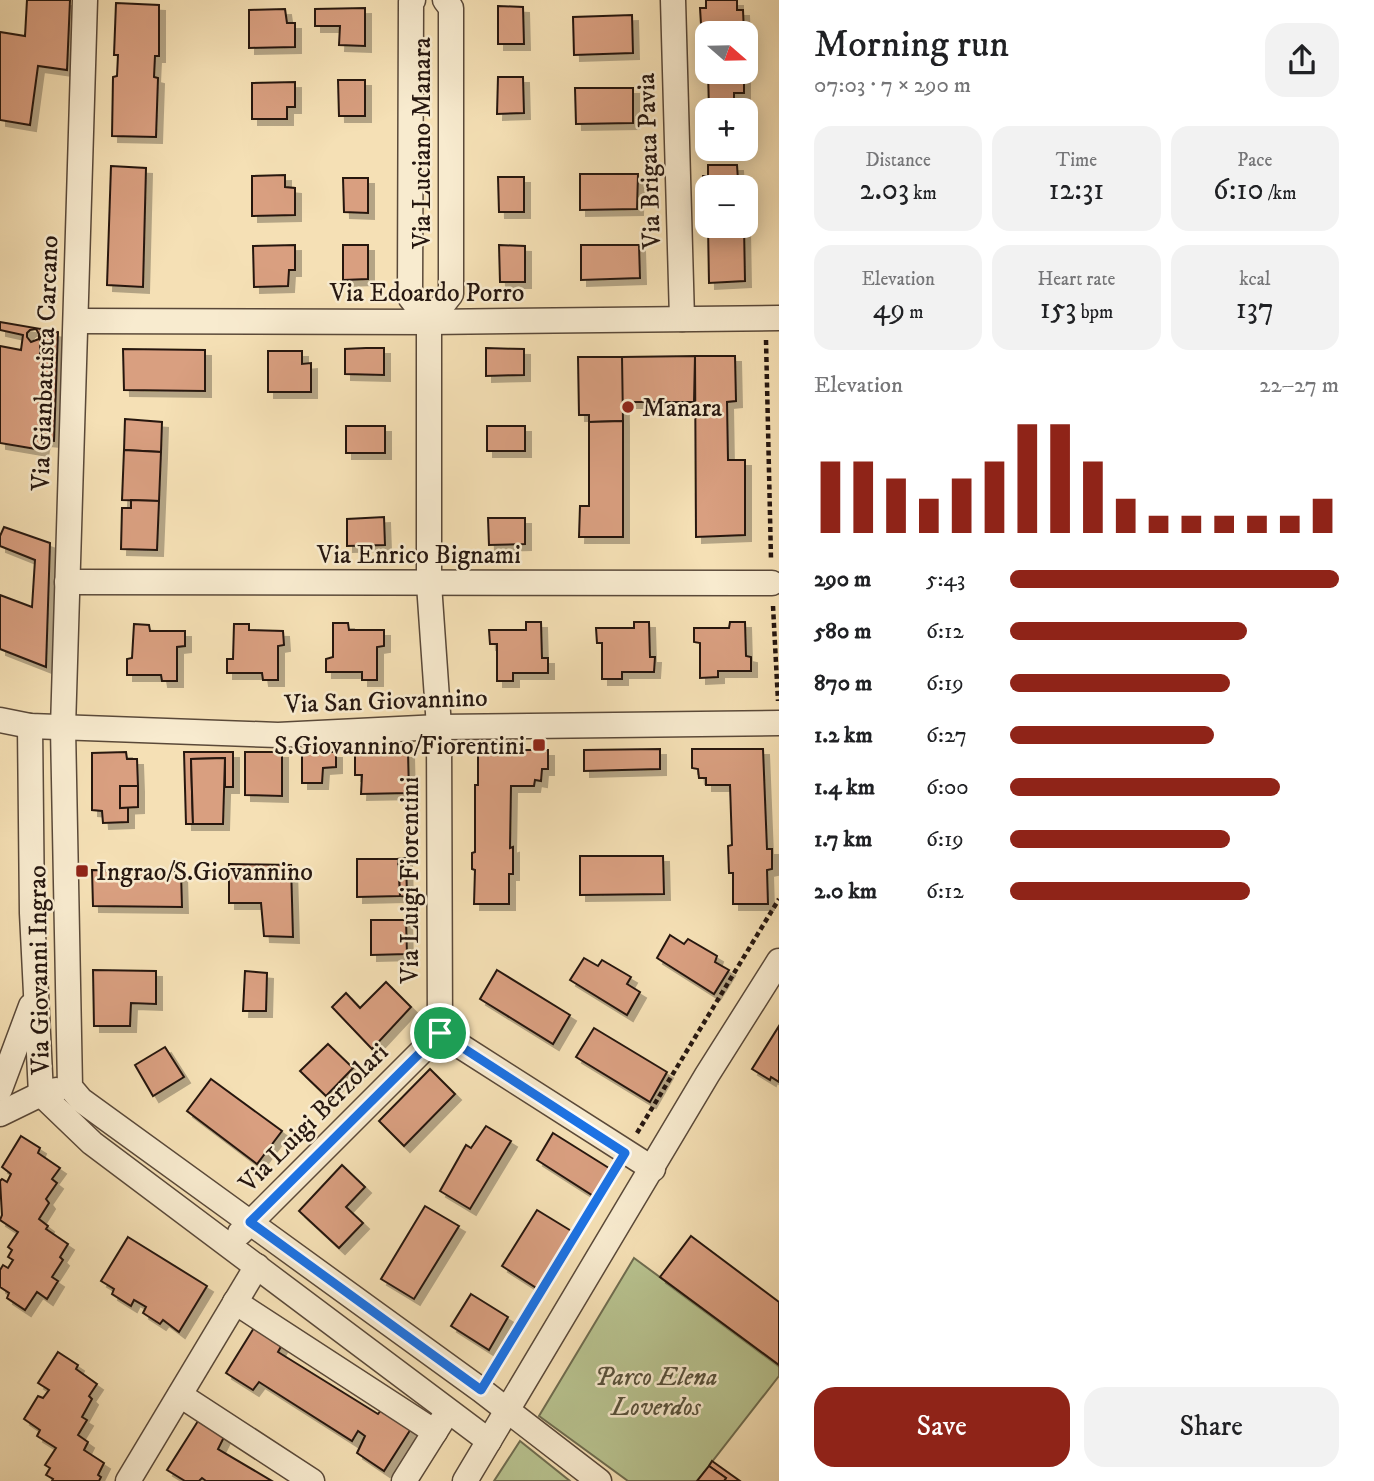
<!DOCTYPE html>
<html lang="en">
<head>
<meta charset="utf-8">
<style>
	body { margin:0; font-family:"IM FELL DW Pica",serif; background:#f2f2f2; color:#202124; height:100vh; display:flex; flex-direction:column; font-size:26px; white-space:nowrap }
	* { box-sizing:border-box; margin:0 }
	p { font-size:23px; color:#757577 }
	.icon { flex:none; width:38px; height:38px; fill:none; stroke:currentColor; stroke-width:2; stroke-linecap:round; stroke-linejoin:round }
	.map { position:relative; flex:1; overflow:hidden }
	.sheet { display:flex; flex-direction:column; background:#fff; width:595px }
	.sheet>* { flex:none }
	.needle { width:46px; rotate:110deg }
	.buttons { position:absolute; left:695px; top:21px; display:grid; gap:14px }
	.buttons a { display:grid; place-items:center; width:63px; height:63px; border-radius:14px; background:#fff; box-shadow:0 4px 18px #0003; font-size:35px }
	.pin { position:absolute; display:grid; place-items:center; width:60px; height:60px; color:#fff; margin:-30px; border:4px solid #fff; border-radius:50%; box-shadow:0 2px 7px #0007 }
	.round { display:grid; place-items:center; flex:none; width:74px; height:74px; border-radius:21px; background:#f2f2f2 }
	.headline { display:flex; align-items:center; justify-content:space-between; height:119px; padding:0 35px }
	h1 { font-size:38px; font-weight:600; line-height:52px }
	.metrics { display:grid; grid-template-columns:repeat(3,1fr); gap:10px; height:119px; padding:7px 35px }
	.metrics div { display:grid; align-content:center; border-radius:18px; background:#f2f2f2; text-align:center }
	.metrics b { font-size:30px; font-weight:600 }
	.metrics small { font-size:19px; font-weight:400 }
	.metrics p { font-size:19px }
	.chart { height:196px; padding:14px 35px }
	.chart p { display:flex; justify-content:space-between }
	.chart svg { width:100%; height:126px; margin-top:7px; stroke:#8f2418; stroke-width:6 }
	.action { display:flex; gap:14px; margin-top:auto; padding:14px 35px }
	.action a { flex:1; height:80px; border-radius:21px; background:#8f2418; color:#fff; font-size:28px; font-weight:600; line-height:80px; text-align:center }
	.action a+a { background:#f2f2f2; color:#202124 }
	ul { padding:0 35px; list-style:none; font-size:23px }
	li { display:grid; grid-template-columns:112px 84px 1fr; align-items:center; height:52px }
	li i { height:18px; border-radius:9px; background:#8f2418 }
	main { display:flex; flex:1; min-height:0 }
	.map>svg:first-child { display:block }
</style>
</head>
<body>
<main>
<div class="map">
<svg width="779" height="1481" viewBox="0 0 779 1481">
	<defs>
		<filter id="shadow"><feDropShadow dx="6" dy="6" stdDeviation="0" flood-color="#0004"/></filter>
	</defs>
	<rect width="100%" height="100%" fill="#f5e0b5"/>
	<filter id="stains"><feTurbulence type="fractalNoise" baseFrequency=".00286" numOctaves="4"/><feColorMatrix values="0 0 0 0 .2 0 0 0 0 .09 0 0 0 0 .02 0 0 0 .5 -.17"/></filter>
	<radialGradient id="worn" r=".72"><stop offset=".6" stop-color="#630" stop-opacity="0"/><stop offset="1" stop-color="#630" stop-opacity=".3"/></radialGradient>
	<!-- green -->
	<g fill="#b8c390" stroke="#6f6d50" stroke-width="2">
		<polygon points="634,1258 779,1365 779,1376 697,1481 628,1481 539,1416"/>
		<polygon points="520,1441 570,1481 494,1481"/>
	</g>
	<!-- building -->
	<g fill="#d99f80" stroke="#261710" stroke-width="2" fill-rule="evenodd" filter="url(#shadow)">
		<polygon points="27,0 70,0 67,70 38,66 30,125 0,120 0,32 25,36"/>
		<polygon points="706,0 737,0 737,10 743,10 744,33 707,33 707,69 705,68 705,26 701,24 700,8 706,8"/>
		<polygon points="116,3 159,5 159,56 155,56 154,77 158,78 156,137 112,136 113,77 117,76 118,55 114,55"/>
		<polygon points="498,6 523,7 524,44 498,44"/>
		<polygon points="365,8 365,46 339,45 340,26 315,26 315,9"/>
		<polygon points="285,9 287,23 295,23 295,47 249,48 249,10"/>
		<polygon points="632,15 633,53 574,55 573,17"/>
		<polygon points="708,72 744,72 744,93 734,93 734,109 709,110"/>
		<polygon points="498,77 523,77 524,113 497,114"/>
		<polygon points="338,80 365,80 365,116 339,116"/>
		<polygon points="295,82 295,107 287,107 287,119 252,119 252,83"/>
		<polygon points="575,88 633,88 633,123 576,124"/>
		<polygon points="708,165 737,165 738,180 744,180 744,187 707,187 707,194 703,195 703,176 708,176"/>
		<polygon points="111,166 146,168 143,287 107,285"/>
		<polygon points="580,174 638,174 637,209 580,210"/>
		<polygon points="285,175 285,187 295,188 295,215 252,216 252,176"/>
		<polygon points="498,177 524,177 524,212 499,212"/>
		<polygon points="343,178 368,178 368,213 344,212"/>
		<polygon points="708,226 744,226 745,281 709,283"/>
		<polygon points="295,245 295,270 289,270 288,286 254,287 253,246"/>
		<polygon points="343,245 368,245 368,279 343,280"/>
		<polygon points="499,245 525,246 525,282 500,282"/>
		<polygon points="581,245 639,245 640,278 581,280"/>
		<path d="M0 322 41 329 40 357 57 358 54 441 44 440 42 450 0 443V346L21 350 23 335 0 330ZM36 329 39 334V339L31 342 27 337V333L30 330Z"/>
		<polygon points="41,329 58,332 57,358 40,357"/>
		<polygon points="366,348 384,348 384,375 345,374 345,349"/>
		<polygon points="486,348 524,349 524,375 486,376"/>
		<polygon points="123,349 205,350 205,391 124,390"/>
		<polygon points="268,351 302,351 302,364 311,363 311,392 268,392"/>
		<polygon points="695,356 735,356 736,401 727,402 728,460 745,460 745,535 696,537"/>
		<polygon points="695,356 694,402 622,402 622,357"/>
		<polygon points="578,357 622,357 623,421 589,422 589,415 579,415"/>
		<polygon points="125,419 162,422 161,452 124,450"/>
		<polygon points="623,421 623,537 579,537 580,506 589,506 589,422"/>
		<rect x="346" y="426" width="39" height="27"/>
		<rect x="487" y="426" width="38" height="25"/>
		<polygon points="124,450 161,452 159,501 122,500"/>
		<polygon points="131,500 159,501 157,550 121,549 122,508 131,508"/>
		<polygon points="384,517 385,545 347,546 347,519"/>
		<polygon points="488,518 525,518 525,544 489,545"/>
		<polygon points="4,527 50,543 46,667 0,649 0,595 32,607 35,560 0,546 0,536"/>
		<polygon points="526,622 541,622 542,658 548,658 548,673 513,673 513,681 497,681 497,644 490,644 489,630 526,630"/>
		<polygon points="634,622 649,622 650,657 655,657 654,672 622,672 622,679 602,679 602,643 597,643 596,628 634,628"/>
		<polygon points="730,622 745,622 746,656 751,657 751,671 718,671 718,677 700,678 700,643 694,642 694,628 729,628"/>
		<polygon points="333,623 348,623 349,630 384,630 384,646 377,647 377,680 362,680 362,672 326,672 326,659 333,657"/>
		<polygon points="134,624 149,625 150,631 185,631 185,646 177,647 177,681 162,681 161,675 127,675 127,659 132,658"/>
		<polygon points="234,624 249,624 249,630 283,631 284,645 278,646 278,680 263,680 262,673 227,673 227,659 233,659"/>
		<polygon points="660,749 660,769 584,771 584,750"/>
		<polygon points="692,749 763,749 767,849 772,849 772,869 767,870 768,904 733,904 733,873 729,873 728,846 732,845 730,785 706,785 706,778 699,778 698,769 692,768"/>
		<polygon points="478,750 548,750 548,769 542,769 541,781 535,780 534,786 511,786 510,848 513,847 513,874 509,874 509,904 474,904 475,870 472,869 472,853 475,852 475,785 478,785"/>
		<polygon points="126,752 127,759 137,759 138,786 120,786 120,808 128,807 128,822 103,823 102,811 92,810 92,753"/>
		<polygon points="184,752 233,752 233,787 225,787 225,758 191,759 193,824 186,824"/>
		<polygon points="245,752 282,752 282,796 245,795"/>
		<polygon points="302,752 336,752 336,767 323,768 322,783 302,783"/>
		<polygon points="355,752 408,752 409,793 361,794 362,775 355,775"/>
		<polygon points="225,758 223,824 193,824 191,759"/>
		<polygon points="120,786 138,786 138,807 120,808"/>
		<polygon points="580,856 663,856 664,894 580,895"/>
		<polygon points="406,858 407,897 400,896 398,859"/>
		<polygon points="357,859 398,859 400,896 357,897"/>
		<polygon points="229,864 291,865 293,937 264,936 261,903 229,903"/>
		<polygon points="92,870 181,872 182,907 93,906"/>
		<polygon points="371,920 406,920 407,954 371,955"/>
		<polygon points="670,935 684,944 688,939 717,956 715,962 729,970 714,994 657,958"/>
		<polygon points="584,958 598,966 602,960 631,977 627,984 640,992 627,1015 570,980"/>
		<polygon points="93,970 156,971 156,1004 131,1003 130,1026 94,1026"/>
		<polygon points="497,970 570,1015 553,1044 480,999"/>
		<polygon points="245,971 267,973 266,1011 243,1011"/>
		<polygon points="386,982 411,1007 372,1049 332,1007 346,993 360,1008"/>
		<polygon points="779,1026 779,1082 771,1077 770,1080 752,1069"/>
		<polygon points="594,1028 667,1072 650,1102 576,1057"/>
		<polygon points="328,1044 353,1068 326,1096 300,1071"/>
		<polygon points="165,1047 184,1077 153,1096 135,1065"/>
		<polygon points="430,1069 455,1094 404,1146 379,1121"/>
		<polygon points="211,1079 282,1131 257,1164 187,1111"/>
		<polygon points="486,1126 511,1141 470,1209 440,1191 466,1145 471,1148"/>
		<polygon points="553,1133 612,1170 595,1197 537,1160"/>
		<polygon points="21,1136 40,1148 38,1153 60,1168 52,1179 57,1183 46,1199 49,1203 39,1219 48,1226 46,1229 68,1244 60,1257 63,1260 52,1277 58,1281 47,1299 37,1292 25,1310 7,1298 9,1293 0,1287 0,1270 3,1265 8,1268 13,1260 8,1257 12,1250 8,1247 18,1232 0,1220 2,1215 0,1181 2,1179 7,1182 11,1174 2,1167"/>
		<polygon points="342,1165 365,1187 346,1207 363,1223 339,1248 299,1211"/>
		<polygon points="425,1206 459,1226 414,1299 381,1279"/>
		<polygon points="537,1210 573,1232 538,1289 502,1266"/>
		<polygon points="691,1236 779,1302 779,1365 660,1277"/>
		<polygon points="128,1237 207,1286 179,1332 163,1320 160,1324 143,1313 146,1307 134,1300 131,1306 112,1294 114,1289 101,1281"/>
		<polygon points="471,1294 508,1317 489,1350 451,1326"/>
		<polygon points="257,1323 284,1341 278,1352 378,1414 385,1405 416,1421 384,1471 357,1453 365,1436 358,1431 352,1441 259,1382 253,1390 226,1373"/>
		<polygon points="58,1352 78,1365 76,1369 97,1384 89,1396 92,1399 82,1417 87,1420 78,1435 88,1442 84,1450 104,1463 98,1475 101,1477 99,1481 52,1481 53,1479 46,1475 50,1468 45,1465 56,1448 37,1436 40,1430 24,1419 38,1396 43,1398 49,1390 38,1383"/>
		<polygon points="198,1421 224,1437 218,1449 272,1481 206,1481 202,1478 199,1481 185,1481 167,1470"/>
		<polygon points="712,1461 740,1481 724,1481 726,1478 709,1466"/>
		<polygon points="709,1466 726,1478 724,1481 697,1481"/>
	</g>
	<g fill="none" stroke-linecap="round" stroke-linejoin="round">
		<!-- minor casing -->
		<g stroke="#5a4939" stroke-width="27">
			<g id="minor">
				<polyline points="85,0 63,728 70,1087 81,1100 481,1390 599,1481"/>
				<polyline points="413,0 411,2 410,297 429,322 429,584 439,727 440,1033 653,1169"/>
				<polyline points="673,0 682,319"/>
				<polyline points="76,321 429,322 779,318"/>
				<polyline points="429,322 451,294 451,8 445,0"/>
				<polyline points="67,582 772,583"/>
				<polyline points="0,720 30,726 278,735 439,727 779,723"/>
				<polyline points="30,726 32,913 41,1094 92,1143 489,1441"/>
				<polyline points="0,1089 31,1006"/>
				<polyline points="0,1114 41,1094 56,1090"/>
				<polyline points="240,1233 440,1033"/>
				<polyline points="235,1302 435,1432"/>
				<polyline points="180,1395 312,1481"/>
				<polyline points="128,1481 257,1266"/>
				<polyline points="404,1481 443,1419"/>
				<polyline points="465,1481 707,1075 779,961"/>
			</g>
		</g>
		<!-- path -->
		<g stroke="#261710" stroke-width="4.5" stroke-dasharray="5 3.5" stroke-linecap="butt">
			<polyline points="766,340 771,559"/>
			<polyline points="773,606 778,701"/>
			<polyline points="637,1133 779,899"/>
			<polyline points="492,1372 615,1170"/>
		</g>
		<!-- minor -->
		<use href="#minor" stroke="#f8ebcf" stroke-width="24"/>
	</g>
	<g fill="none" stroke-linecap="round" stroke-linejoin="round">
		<!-- route casing -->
		<g stroke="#fff" stroke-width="14">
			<polygon id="route" points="440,1033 625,1153 481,1390 250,1222"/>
		</g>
		<!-- route -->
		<use href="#route" stroke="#1a73e8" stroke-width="9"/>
	</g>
	<!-- markers -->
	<g fill="#8f2418" stroke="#f8ebcf" stroke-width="2.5">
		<circle cx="628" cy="407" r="7"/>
		<rect x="532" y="738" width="14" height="14" rx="3.5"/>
		<rect x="75" y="864" width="14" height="14" rx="3.5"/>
	</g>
	<g text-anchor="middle" stroke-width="5" stroke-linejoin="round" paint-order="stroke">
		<!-- street labels -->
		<g font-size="26" fill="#261710" stroke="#f8ebcf">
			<text transform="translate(421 143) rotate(-90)" y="9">Via Luciano Manara</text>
			<text transform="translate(648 161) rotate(-92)" y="9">Via Brigata Pavia</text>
			<text x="427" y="301">Via Edoardo Porro</text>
			<text transform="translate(44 363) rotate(-88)" y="9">Via Gianbattista Carcano</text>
			<text x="419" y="563">Via Enrico Bignami</text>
			<text transform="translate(386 700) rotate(-2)" y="9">Via San Giovannino</text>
			<text transform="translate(409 880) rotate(-90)" y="9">Via Luigi Fiorentini</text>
			<text transform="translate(38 970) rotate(-91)" y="9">Via Giovanni Ingrao</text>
			<text transform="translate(313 1117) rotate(-45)" y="9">Via Luigi Berzolari</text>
		</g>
		<!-- poi labels -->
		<g font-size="26" fill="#261710" stroke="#f8ebcf" text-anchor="start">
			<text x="642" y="416">Manara</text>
			<text x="525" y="754" text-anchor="end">S.Giovannino/Fiorentini</text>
			<text x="96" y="880">Ingrao/S.Giovannino</text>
		</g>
		<!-- park labels -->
		<g font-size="26" font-style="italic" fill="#59533d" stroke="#f8ebcf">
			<text x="656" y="1385">Parco Elena<tspan x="656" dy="30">Loverdos</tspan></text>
		</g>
	</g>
	<rect width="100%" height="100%" filter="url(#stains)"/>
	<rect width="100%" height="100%" fill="url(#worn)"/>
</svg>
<div class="buttons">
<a><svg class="needle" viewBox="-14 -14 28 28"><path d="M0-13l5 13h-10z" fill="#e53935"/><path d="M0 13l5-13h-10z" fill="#757577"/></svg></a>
<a>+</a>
<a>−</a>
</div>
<div class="pin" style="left:440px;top:1033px;background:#1e9e55"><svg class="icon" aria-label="arrive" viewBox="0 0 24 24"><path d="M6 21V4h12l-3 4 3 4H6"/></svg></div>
</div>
<section class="sheet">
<div class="headline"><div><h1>Morning run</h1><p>07:03 · 7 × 290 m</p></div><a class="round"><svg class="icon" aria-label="share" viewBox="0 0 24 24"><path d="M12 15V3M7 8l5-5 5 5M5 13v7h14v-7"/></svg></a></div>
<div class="metrics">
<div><p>Distance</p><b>2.03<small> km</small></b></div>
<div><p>Time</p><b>12:31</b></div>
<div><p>Pace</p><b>6:10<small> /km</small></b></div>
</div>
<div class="metrics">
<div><p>Elevation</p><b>49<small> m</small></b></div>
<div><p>Heart rate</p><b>153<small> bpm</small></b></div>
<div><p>kcal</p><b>137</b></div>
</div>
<div class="chart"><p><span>Elevation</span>22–27 m</p>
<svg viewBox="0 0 160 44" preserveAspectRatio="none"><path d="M5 44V19M15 44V19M25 44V25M35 44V32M45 44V25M55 44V19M65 44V6M75 44V6M85 44V19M95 44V32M105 44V38M115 44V38M125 44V38M135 44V38M145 44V38M155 44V32"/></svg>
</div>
<ul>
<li><b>290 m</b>5:43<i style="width:100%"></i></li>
<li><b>580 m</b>6:12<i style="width:72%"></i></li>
<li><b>870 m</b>6:19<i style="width:67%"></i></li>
<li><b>1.2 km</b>6:27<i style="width:62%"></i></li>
<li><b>1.4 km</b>6:00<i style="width:82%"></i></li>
<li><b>1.7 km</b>6:19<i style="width:67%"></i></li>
<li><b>2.0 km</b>6:12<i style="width:73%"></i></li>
</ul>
<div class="action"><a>Save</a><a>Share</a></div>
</section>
</main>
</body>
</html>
